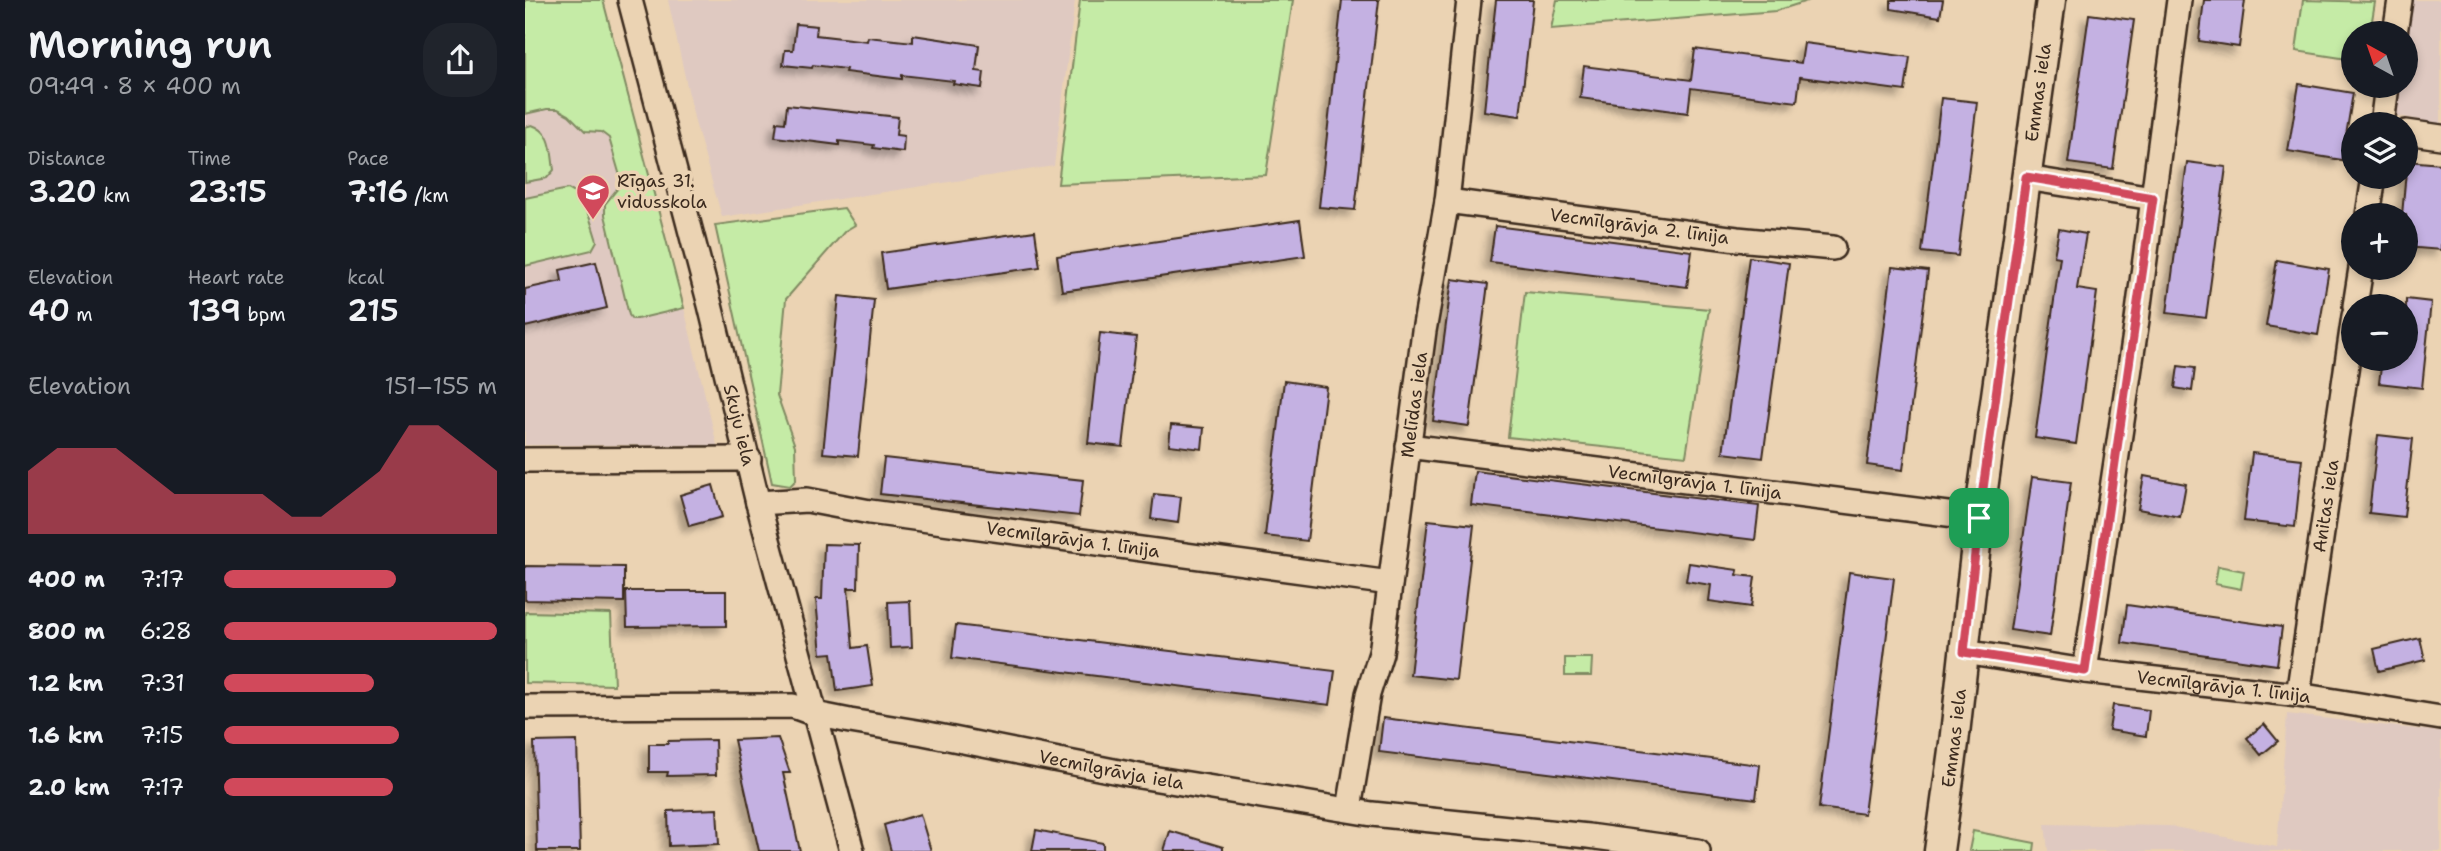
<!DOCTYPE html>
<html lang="en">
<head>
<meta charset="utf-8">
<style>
	body { margin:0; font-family:"Shantell Sans",sans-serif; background:#20242c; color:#f1f3f6; height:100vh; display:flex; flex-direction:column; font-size:26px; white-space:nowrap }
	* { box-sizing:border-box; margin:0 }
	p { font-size:23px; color:#9ea1a6 }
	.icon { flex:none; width:38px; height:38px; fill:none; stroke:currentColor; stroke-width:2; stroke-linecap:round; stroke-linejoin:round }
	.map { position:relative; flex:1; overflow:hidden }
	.sheet { display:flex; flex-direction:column; background:#171b24; width:525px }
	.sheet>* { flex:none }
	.needle { width:46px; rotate:320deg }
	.fabs { position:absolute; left:1816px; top:21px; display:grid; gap:14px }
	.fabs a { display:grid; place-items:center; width:77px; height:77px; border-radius:50%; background:#171b24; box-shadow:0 4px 10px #0003; font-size:35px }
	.pin { position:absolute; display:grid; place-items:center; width:60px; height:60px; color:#fff; margin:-30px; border-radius:14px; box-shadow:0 4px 10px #0006 }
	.round { display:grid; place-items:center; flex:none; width:74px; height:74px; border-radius:28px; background:#20242c }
	.head { display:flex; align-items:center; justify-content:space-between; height:119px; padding:0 28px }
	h1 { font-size:38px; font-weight:600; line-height:52px }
	.stats { display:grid; grid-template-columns:repeat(3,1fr); gap:10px; height:119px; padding:7px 28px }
	.stats div { display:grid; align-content:center }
	.stats b { font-size:30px; font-weight:600 }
	.stats small { font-size:19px; font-weight:400 }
	.stats p { font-size:19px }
	.chart { height:196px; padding:14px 28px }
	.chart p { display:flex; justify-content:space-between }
	.chart svg { width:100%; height:126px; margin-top:7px; fill:#d1495b; opacity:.7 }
	ul { padding:0 28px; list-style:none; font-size:23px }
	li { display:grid; grid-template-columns:112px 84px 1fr; align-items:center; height:52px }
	li i { height:18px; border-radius:9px; background:#d1495b }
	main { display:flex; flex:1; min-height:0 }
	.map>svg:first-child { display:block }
</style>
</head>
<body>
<main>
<section class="sheet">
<div class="head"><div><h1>Morning run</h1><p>09:49 · 8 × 400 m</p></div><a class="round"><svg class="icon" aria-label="share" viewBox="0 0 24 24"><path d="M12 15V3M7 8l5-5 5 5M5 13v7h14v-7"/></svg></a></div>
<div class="stats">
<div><p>Distance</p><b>3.20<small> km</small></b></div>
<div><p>Time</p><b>23:15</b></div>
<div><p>Pace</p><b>7:16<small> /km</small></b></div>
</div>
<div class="stats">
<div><p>Elevation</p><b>40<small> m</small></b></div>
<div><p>Heart rate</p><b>139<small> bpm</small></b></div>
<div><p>kcal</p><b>215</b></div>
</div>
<div class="chart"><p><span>Elevation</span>151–155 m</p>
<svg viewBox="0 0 160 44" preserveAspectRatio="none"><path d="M0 44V22L10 14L20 14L30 14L40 22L50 30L60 30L70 30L80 30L90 38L100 38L110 30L120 22L130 6L140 6L150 14L160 22V44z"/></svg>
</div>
<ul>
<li><b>400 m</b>7:17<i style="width:63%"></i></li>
<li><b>800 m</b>6:28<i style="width:100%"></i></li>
<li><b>1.2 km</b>7:31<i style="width:55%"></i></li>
<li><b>1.6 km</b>7:15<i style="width:64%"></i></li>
<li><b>2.0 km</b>7:17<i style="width:62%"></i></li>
</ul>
</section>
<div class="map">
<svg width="1916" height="851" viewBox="0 0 1916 851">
	<defs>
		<filter id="shadow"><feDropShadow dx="-6" dy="6" stdDeviation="3.5" flood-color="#0004"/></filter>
	</defs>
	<rect width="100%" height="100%" fill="#ebd3b3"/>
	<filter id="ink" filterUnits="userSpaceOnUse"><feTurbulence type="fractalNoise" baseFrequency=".0143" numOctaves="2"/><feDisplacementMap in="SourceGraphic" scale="14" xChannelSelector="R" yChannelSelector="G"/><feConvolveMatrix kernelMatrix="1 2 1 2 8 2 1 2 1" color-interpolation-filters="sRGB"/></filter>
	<g filter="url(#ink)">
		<!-- built -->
		<g fill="#dfc9c1">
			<polygon points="0,0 78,0 159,308 192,445 0,445"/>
			<polygon points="143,0 550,0 529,166 197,217 170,122"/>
			<polygon points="1884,0 1916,0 1916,124 1868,115 1872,86 1881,86 1881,33"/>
			<polygon points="1762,714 1916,732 1916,851 1523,851 1520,824 1644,826 1752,847"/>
		</g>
		<!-- green -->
		<g fill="#c5eba6" stroke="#808a62" stroke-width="2">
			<polygon points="0,0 78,0 159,308 112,319 107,319 104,315 80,215 80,204 97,183 84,138 76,132 60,131 44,115 33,109 22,109 0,114"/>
			<polygon points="555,0 768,0 741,175 533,184"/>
			<polygon points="1032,0 1285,0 1251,11 1026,29"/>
			<polygon points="1778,0 1850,2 1845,33 1829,33 1829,60 1771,51"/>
			<path d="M7 125C28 132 26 151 29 170L22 178 0 182V127Z"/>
			<path d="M43 189C61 197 66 223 72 241L67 250 0 266V198Z"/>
			<polygon points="319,208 330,225 320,231 261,299 252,395 270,446 271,480 265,486 247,483 190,225"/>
			<polygon points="1000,292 1184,309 1161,456 983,437"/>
			<polygon points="1693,566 1719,571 1716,589 1690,584"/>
			<polygon points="0,612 86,614 89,685 0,683"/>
			<polygon points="1040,658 1067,658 1066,676 1040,676"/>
			<polygon points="1448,831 1510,843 1509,851 1444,851"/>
		</g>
		<!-- building -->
		<g fill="#c4b1e2" stroke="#3b2a1e" stroke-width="2" filter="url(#shadow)">
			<polygon points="817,0 854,0 830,210 794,207"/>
			<polygon points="971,0 1008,0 995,116 959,111"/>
			<polygon points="1366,0 1418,0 1415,17 1366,9"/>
			<polygon points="1679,0 1720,0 1714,47 1674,41"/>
			<polygon points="1564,14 1609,20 1588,169 1543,163"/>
			<polygon points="271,24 292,26 291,35 342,41 343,37 388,42 388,35 454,45 451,71 459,72 457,88 428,84 429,81 377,75 377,79 320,72 321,69 288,65 287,68 258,65 260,50 268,50"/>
			<polygon points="1279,43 1385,57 1380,91 1275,77 1272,102 1166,88 1163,113 1055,98 1059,66 1166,80 1170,49 1276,63"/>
			<polygon points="1774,84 1828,93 1817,160 1763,151"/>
			<polygon points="1416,98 1452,102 1433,256 1397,252"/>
			<polygon points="262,105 373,117 371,135 379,136 378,152 348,148 349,145 314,141 314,145 250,137 252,122 260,123"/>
			<polygon points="1882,161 1916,164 1916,250 1881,247 1881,215 1877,215"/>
			<polygon points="1662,162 1701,167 1681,318 1642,313"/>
			<polygon points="775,220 780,256 537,291 532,256"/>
			<polygon points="970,226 1167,251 1162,287 965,262"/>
			<polygon points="1534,229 1561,234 1552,289 1572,292 1551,444 1510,438 1535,257 1529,256"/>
			<polygon points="510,231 515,267 361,289 356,253"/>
			<polygon points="1224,257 1264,263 1238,458 1198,453"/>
			<polygon points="1752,260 1804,269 1793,335 1741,326"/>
			<polygon points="71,262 82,308 0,327 0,289 37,281 35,270"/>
			<polygon points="1367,267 1403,271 1378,470 1342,465"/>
			<polygon points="927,279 963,284 944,426 908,421"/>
			<polygon points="314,296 349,300 333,456 298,453"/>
			<polygon points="1881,299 1906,302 1897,388 1854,383 1857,359 1881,359"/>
			<polygon points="575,333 611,337 598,447 563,443"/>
			<polygon points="1653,366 1670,368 1667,391 1650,388"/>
			<polygon points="759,381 801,387 782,541 740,536"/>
			<polygon points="646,425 679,428 677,449 644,445"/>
			<polygon points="1853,435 1888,439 1879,517 1844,513"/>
			<polygon points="1727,453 1777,459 1770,527 1719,521"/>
			<polygon points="359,458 558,480 554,516 355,494"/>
			<polygon points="950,471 1234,506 1230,540 946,505"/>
			<polygon points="1619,476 1661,484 1655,517 1613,509"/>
			<polygon points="1507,477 1546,482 1525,636 1485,630"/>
			<polygon points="188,485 197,517 164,526 155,495"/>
			<polygon points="629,494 656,497 653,523 626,519"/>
			<polygon points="903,520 949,525 931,680 885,675"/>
			<polygon points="299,544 334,545 333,588 323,588 328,648 342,646 348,686 312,691 307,653 296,654 291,599 297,599"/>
			<polygon points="1164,563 1213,570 1212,575 1230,577 1226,607 1184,601 1186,585 1161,581"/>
			<polygon points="0,566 99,567 99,602 0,600"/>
			<polygon points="1324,572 1369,578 1339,814 1294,808"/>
			<polygon points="101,591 201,591 201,626 102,627"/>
			<polygon points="385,601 387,647 365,648 363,602"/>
			<polygon points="1602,605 1757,627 1752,665 1597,643"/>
			<polygon points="431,625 810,671 805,705 427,658"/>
			<polygon points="1895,638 1900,660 1854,671 1849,649"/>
			<polygon points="1588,705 1624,710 1621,736 1584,730"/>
			<polygon points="858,718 1235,765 1231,799 854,752"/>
			<polygon points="1739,724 1753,741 1736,755 1722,738"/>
			<polygon points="253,738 265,773 258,773 275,851 234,851 209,740"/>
			<polygon points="190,740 191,775 142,776 143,772 124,772 124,744 143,744 143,741"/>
			<polygon points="52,741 55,851 12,851 9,742"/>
			<polygon points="192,809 194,844 144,846 143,811"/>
			<polygon points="395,814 406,851 366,851 359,825"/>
			<polygon points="511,830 578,843 578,851 507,851"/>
			<polygon points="645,831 698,847 698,851 639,851"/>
		</g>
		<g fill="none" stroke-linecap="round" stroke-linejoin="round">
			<!-- minor casing -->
			<g stroke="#3b2a1e" stroke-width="28">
				<g id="minor">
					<path id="s1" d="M105 0 185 305 233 503 327 851"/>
					<polyline points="1870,33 1875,0"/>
					<polyline points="1857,124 1862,86"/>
					<polyline points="1881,132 1916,137"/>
					<polyline points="1501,178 1628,198"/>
					<path id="s2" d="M922 201 1212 239 1308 248"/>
					<polyline points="1843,215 1849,177"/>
					<polyline points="1830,306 1836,268"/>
					<path id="s3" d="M883 446 1454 518"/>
					<polyline points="0,460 224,459"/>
					<path id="s4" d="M233 503 282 500 345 512 865 583"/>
					<path id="s5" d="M1439 652 1560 671 1773 695 1916 718"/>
					<polyline points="1560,671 1612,320 1654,0"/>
					<path id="s6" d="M1773 695 1829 316"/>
					<path id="s7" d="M0 707 268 706 290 714 325 721 398 733 614 776 847 814 1063 836 1173 851"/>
					<path id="s8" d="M824 809 843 694 856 653 899 331 922 201 944 0"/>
				</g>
			</g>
			<!-- tertiary casing -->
			<g stroke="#3b2a1e" stroke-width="33">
				<g id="tertiary">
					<path id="s9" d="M1414 851 1429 743 1454 518 1526 0"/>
				</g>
			</g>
			<!-- minor -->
			<use href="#minor" stroke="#ebd3b3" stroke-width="23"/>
			<!-- tertiary -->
			<use href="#tertiary" stroke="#ebd3b3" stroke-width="28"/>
		</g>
	</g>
	<g fill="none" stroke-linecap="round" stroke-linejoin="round" filter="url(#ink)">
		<!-- route casing -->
		<g stroke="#fff" stroke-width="14">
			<polygon id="route" points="1501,177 1628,198 1560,671 1439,652 1454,518"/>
		</g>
		<!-- route -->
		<use href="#route" stroke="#d1495b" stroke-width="9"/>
	</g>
	<!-- icons -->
	<defs>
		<g id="school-pin" transform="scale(1.75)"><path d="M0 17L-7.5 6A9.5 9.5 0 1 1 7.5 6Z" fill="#d1495b" stroke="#ebd3b3"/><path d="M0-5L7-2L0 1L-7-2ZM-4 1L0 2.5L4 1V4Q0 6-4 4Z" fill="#fff"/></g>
	</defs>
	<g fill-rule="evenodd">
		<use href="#school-pin" x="68" y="191"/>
	</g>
	<g text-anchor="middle" stroke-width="7" stroke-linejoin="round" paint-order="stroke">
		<!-- street labels -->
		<g font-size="18" fill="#3b2a1e" stroke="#ebd3b3">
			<text dy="6" stroke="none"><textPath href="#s9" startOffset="765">Emmas iela</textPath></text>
			<text dy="6" stroke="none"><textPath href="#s2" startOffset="194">Vecmīlgrāvja 2. līnija</textPath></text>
			<text dy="6" stroke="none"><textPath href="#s8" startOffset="410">Melīdas iela</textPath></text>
			<text dy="6" stroke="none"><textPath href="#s1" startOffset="439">Skuju iela</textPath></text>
			<text dy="6" stroke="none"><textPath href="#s3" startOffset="289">Vecmīlgrāvja 1. līnija</textPath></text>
			<text dy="6" stroke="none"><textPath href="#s6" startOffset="191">Anitas iela</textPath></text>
			<text dy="6" stroke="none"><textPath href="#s4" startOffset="318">Vecmīlgrāvja 1. līnija</textPath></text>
			<text dy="6" stroke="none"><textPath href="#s5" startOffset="262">Vecmīlgrāvja 1. līnija</textPath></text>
			<text dy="6" stroke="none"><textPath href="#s9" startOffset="114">Emmas iela</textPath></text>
			<text dy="6" stroke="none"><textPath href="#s7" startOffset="593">Vecmīlgrāvja iela</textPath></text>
		</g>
		<!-- poi labels -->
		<g font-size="18" fill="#3b2a1e" stroke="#ebd3b3" text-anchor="start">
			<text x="92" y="187">Rīgas 31.<tspan x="92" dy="21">vidusskola</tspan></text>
		</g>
	</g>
</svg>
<div class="fabs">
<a><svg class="needle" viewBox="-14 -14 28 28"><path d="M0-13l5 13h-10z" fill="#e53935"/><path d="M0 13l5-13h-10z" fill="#9ea1a6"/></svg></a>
<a><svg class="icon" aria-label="layers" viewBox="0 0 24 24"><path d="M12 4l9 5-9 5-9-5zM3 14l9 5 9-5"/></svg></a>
<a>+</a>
<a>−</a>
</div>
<div class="pin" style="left:1454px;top:518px;background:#1e9e55"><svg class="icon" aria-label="arrive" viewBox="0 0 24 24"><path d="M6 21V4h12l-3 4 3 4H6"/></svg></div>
</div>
</main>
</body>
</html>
